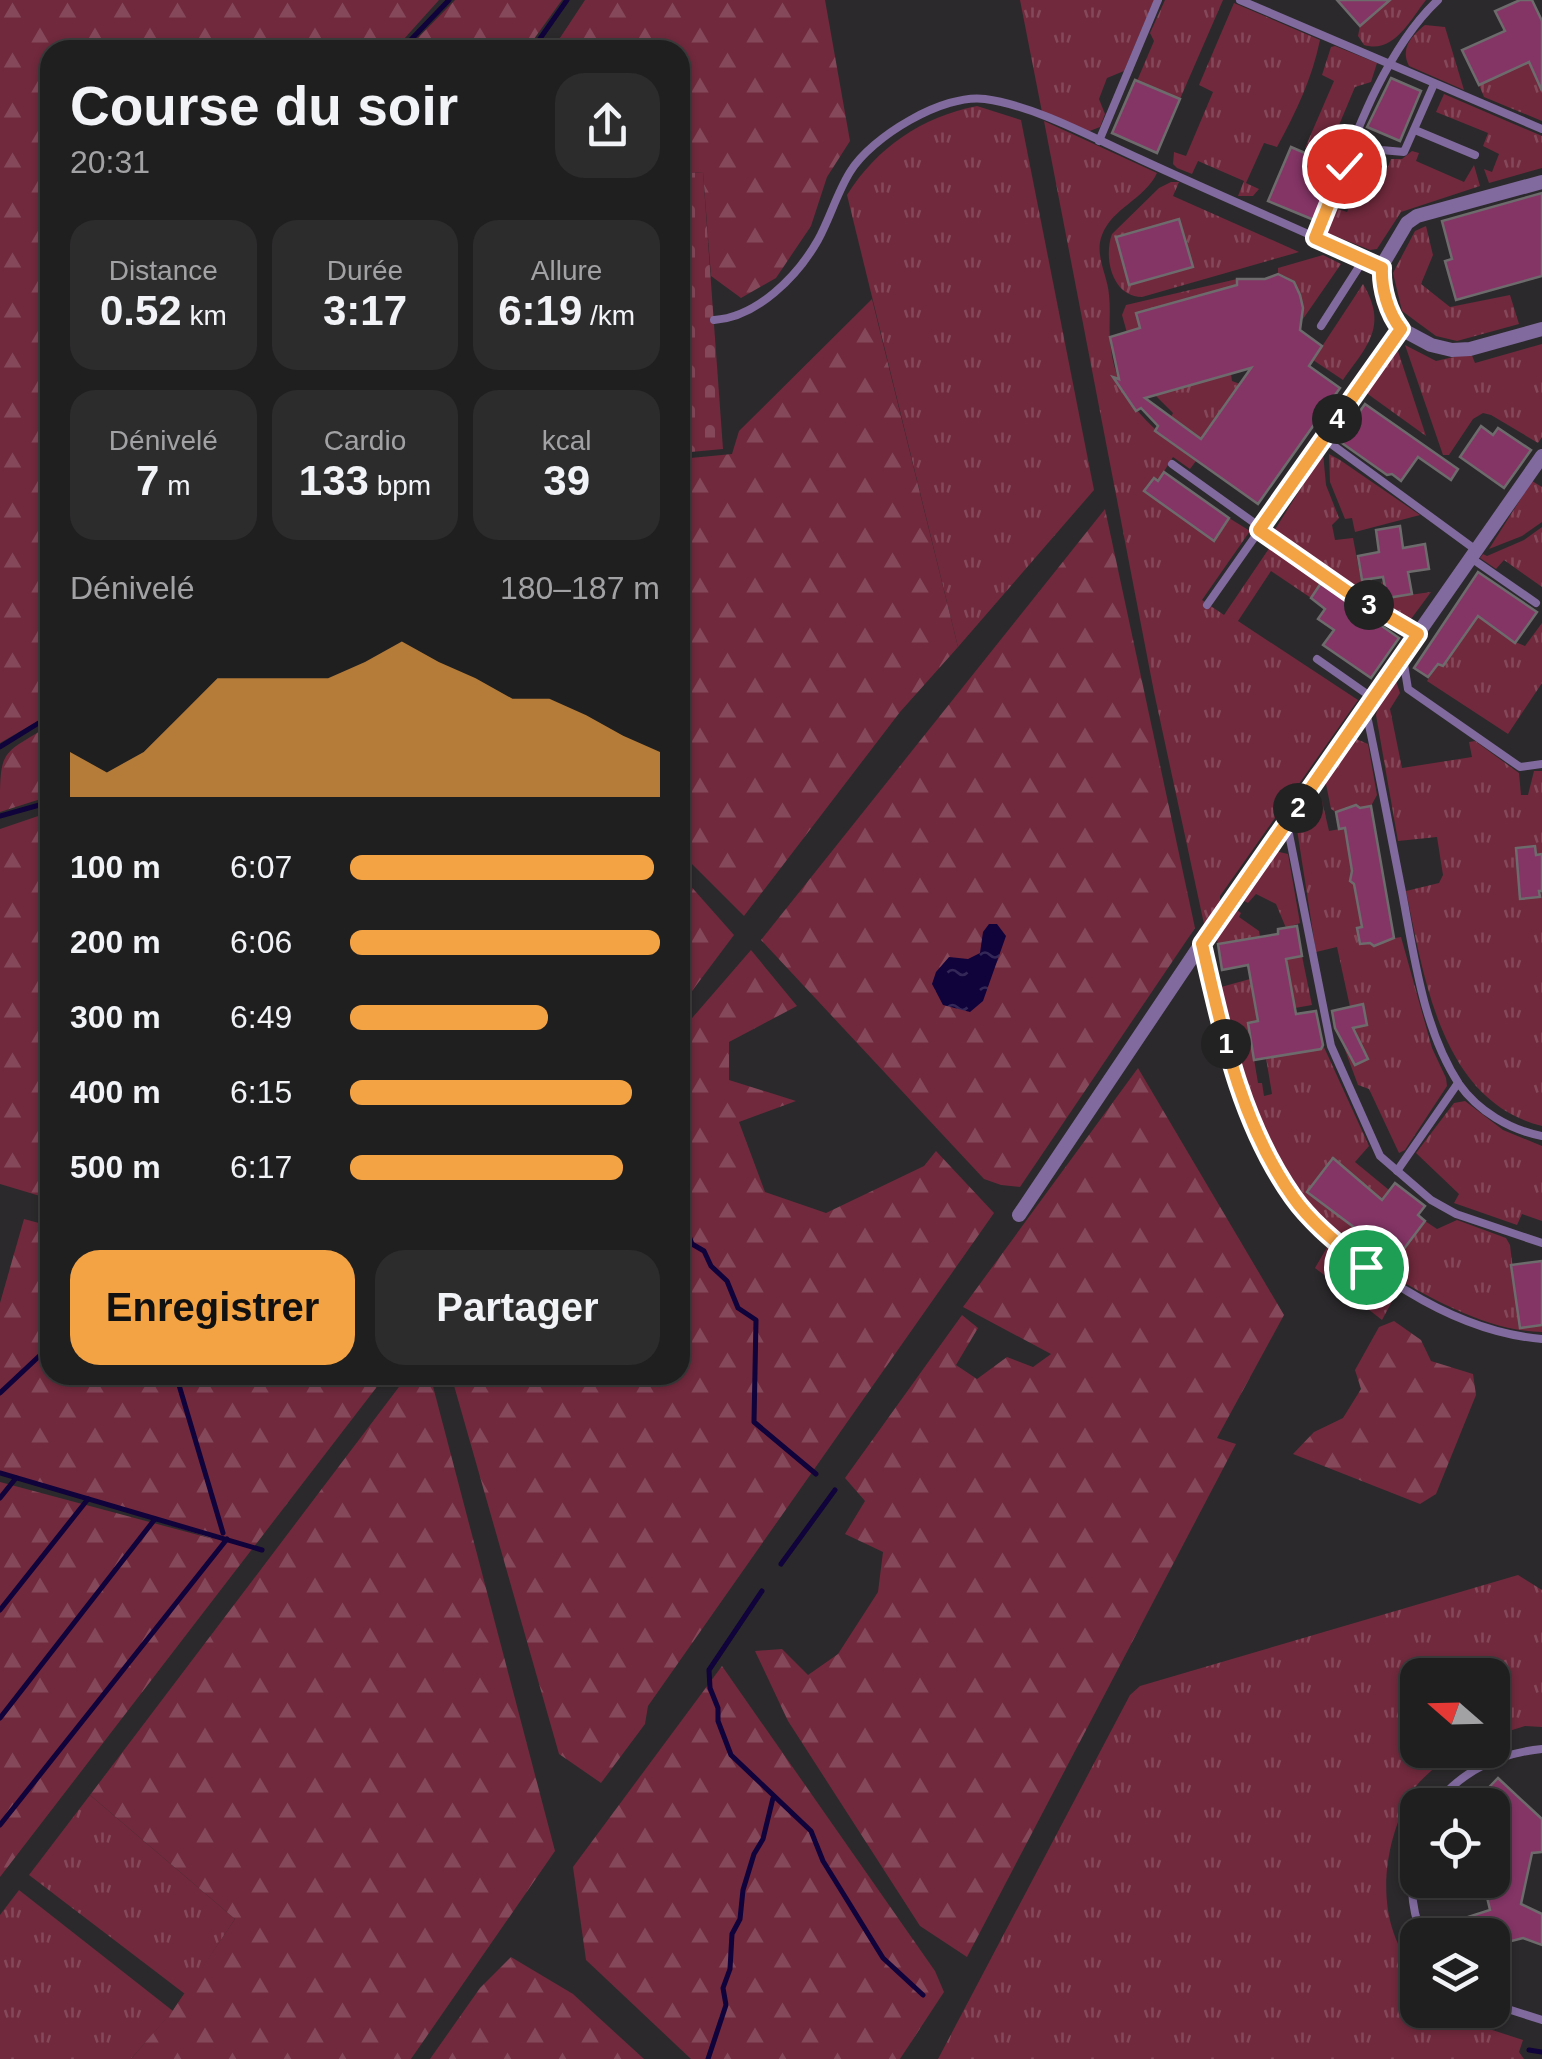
<!DOCTYPE html>
<html lang="fr">
<head>
<meta charset="utf-8">
<style>
	body { margin:0; font-family:Arial,sans-serif; background:#2d2c2d; color:#f1f3f6; height:100vh; display:flex; flex-direction:column; font-size:38px; white-space:nowrap }
	* { box-sizing:border-box; margin:0 }
	p { font-size:32px; color:#a2a2a5 }
	.icon { flex:none; width:55px; height:55px; fill:none; stroke:currentColor; stroke-width:2; stroke-linecap:round; stroke-linejoin:round }
	.map { position:relative; flex:1; overflow:hidden }
	.sheet { position:absolute; left:40px; top:40px; width:650px; height:1345px; display:flex; flex-direction:column; background:#201f20; border-radius:30px; box-shadow:0 2px 8px #0004,0 0 0 2px #3d3d3e }
	.sheet>* { flex:none }
	.needle { width:65px; rotate:290deg }
	.buttons { position:absolute; left:1400px; top:1658px; display:grid; gap:20px }
	.buttons a { display:grid; place-items:center; width:110px; height:110px; border-radius:20px; background:#201f20; box-shadow:0 2px 8px #0004,0 0 0 2px #3d3d3e; font-size:50px }
	.pin { position:absolute; display:grid; place-items:center; width:85px; height:85px; color:#fff; margin:-42px; border:5px solid #fff; border-radius:50%; box-shadow:0 2px 10px #0007 }
	.km { position:absolute; width:50px; height:50px; margin:-25px; border-radius:50%; background:#222; color:#fff; font-size:28px; line-height:50px; text-align:center }
	.round { display:grid; place-items:center; flex:none; width:105px; height:105px; border-radius:30px; background:#2d2c2d }
	.head { display:flex; align-items:center; justify-content:space-between; height:170px; padding:0 30px }
	h1 { font-size:55px; font-weight:700; line-height:75px }
	.metrics { display:grid; grid-template-columns:repeat(3,1fr); gap:15px; height:170px; padding:10px 30px }
	.metrics div { display:grid; align-content:center; border-radius:25px; background:#2d2c2d; text-align:center }
	.metrics b { font-size:42px; font-weight:700 }
	.metrics small { font-size:28px; font-weight:400 }
	.metrics p { font-size:28px }
	.chart { height:280px; padding:20px 30px }
	.chart p { display:flex; justify-content:space-between }
	.chart svg { width:100%; height:180px; margin-top:10px; fill:#f4a344; opacity:.7 }
	.button { display:flex; gap:20px; margin-top:auto; padding:20px 30px }
	.button a { flex:1; height:115px; border-radius:30px; background:#f4a344; color:#111; font-size:40px; font-weight:700; line-height:115px; text-align:center }
	.button a+a { background:#2d2c2d; color:#f1f3f6 }
	ul { padding:0 30px; list-style:none; font-size:32px }
	li { display:grid; grid-template-columns:160px 120px 1fr; align-items:center; height:75px }
	li i { height:25px; border-radius:12px; background:#f4a344 }
	.map>svg:first-child { display:block }
</style>
</head>
<body>
<div class="map">
<svg width="1542" height="2059" viewBox="0 0 1542 2059">
	<defs>
		<pattern id="grass-tufts" width="24" height="20" patternUnits="userSpaceOnUse" patternTransform="scale(2.5)"><rect width="24" height="20" fill="#70293d"/><path d="M3 7l-1-3M5 7V3M7 7l1-3M15 17l-1-3M17 17v-4M19 17l1-3" fill="none" stroke="#85485a"/></pattern>
		<pattern id="forest-firs" width="22" height="20" patternUnits="userSpaceOnUse" patternTransform="scale(2.5)"><rect width="22" height="20" fill="#70293d"/><path d="M5 1l3.5 6h-7zM16 11l3.5 6h-7z" fill="#85485a"/></pattern>
		<pattern id="cemetery-stones" width="16" height="16" patternUnits="userSpaceOnUse" patternTransform="scale(2.5)"><rect width="16" height="16" fill="#70293d"/><path d="M2 7V4a2 2 0 0 1 4 0v3zM10 15v-3a2 2 0 0 1 4 0v3z" fill="#85485a"/></pattern>
		<pattern id="water-ripples" width="26" height="14" patternUnits="userSpaceOnUse" patternTransform="scale(2.5)"><rect width="26" height="14" fill="#10023a"/><path d="M2 4q2-2 4 0t4 0M15 11q2-2 4 0t4 0" fill="none" stroke="#332757"/></pattern>
	</defs>
	<rect width="100%" height="100%" fill="#2b292b"/>
	<!-- grass -->
	<g fill="url(#grass-tufts)">
		<polygon points="1020,0 1154,0 1124,71 1107,78 1099,99 1105,114 1100,127 1087,132 1042,112"/>
		<polygon points="1165,0 1223,0 1180,99 1137,81 1154,41 1150,33"/>
		<path d="M1386 0H1426C1410 20 1394 54 1364 45L1358 36 1360 26 1387 2Z"/>
		<path d="M1234 3 1320 40C1312 79 1296 112 1277 147L1264 143 1246 183 1259 189 1253 196H1238L1244 181 1198 161 1192 174 1177 168 1173 164 1174 152 1186 156 1213 92 1199 85Z"/>
		<path d="M1425 25 1445 27 1464 90 1409 66C1400 49 1411 36 1425 25Z"/>
		<polygon points="1335,46 1377,63 1371,82 1355,87 1326,156 1305,148 1334,81 1322,75 1331,47"/>
		<polygon points="1538,58 1541,65 1532,70 1538,83 1542,82 1542,121 1484,97 1479,85"/>
		<polygon points="1444,94 1542,136 1542,168 1489,183 1484,169 1492,172 1499,154 1483,146 1488,133 1436,112"/>
		<path d="M977 106 1021 120 1094 490 958 647 847 195C877 147 922 117 977 106Z"/>
		<path d="M1044 121 1157 173C1145 199 1112 208 1102 235 1094 255 1108 276 1109 295 1111 313 1108 331 1111 349 1117 402 1155 432 1196 461L1190 469 1173 457 1158 481 1153 478 1144 492 1213 540 1229 518 1250 531 1202 600 1224 615 1270 547 1321 583 1311 598 1271 571 1238 621 1358 700 1220 896V902L1204 924 1154 692Z"/>
		<polygon points="1412,151 1419,153 1416,161 1464,182 1474,165 1480,186 1401,212 1377,249 1370,250 1325,232 1323,226 1332,207 1347,212 1369,164 1387,169 1391,159 1402,159"/>
		<path d="M1171 182H1179L1173 196 1299 252 1142 297C1113 297 1103 259 1112 234L1159 188Z"/>
		<polygon points="1426,226 1433,255 1421,284 1450,307 1510,295 1519,324 1457,341 1436,336 1402,311 1393,273 1415,231"/>
		<path d="M1323 255 1341 264 1303 319C1303 300 1299 278 1278 274V268Z"/>
		<polygon points="1237,279 1237,292 1180,341 1168,304 1136,313 1146,350 1133,354 1122,315 1126,305"/>
		<path d="M1363 284C1388 326 1368 345 1343 380L1313 360Z"/>
		<polygon points="1542,344 1542,437 1538,443 1491,415 1483,413 1473,419 1449,455 1443,455 1405,345 1436,361 1471,353 1475,363"/>
		<polygon points="1397,348 1426,436 1365,392"/>
		<polygon points="1231,374 1232,381 1240,384 1201,439 1171,417 1173,413 1155,395"/>
		<polygon points="1323,453 1326,485 1339,518 1332,525 1335,540 1353,538 1361,580 1372,578 1372,589 1367,598 1274,531"/>
		<polygon points="1329,454 1340,460 1420,515 1355,532 1352,518 1345,519 1330,482"/>
		<polygon points="1532,481 1542,487 1542,522 1522,536 1489,549"/>
		<polygon points="1542,527 1542,587 1504,560 1496,569 1480,558 1483,554 1487,556 1524,540"/>
		<polygon points="1382,581 1387,598 1431,592 1411,619 1372,602"/>
		<polygon points="1478,616 1513,641 1525,646 1542,623 1542,683 1508,734 1427,681 1438,664 1443,666"/>
		<path d="M1396 681 1400 693 1390 709 1402 768 1472 757 1469 742 1475 741 1519 773 1521 795H1528L1534 771H1542V854L1536 855 1534 846 1516 849 1521 899 1539 897 1542 891V1126C1441 1101 1424 977 1406 891L1439 883 1443 875 1437 837 1398 841 1376 715 1379 702Z"/>
		<polygon points="1354,738 1368,744 1377,795 1371,806 1360,808 1356,805 1336,812 1331,809 1325,779 1346,743"/>
		<polygon points="1314,797 1322,801 1329,831 1345,828 1352,872 1350,880 1354,883 1362,927 1357,928 1359,944 1371,943 1375,946 1383,940 1401,937 1432,1048 1446,1078 1447,1086 1405,1150 1399,1153 1369,1089 1358,1085 1338,1031 1366,1025 1363,1004 1350,1007 1337,947 1316,952 1296,823 1307,800"/>
		<polygon points="1275,851 1288,854 1300,923 1286,928 1276,904 1256,894 1248,903 1240,899"/>
		<polygon points="1234,908 1241,913 1239,917 1259,931 1260,937 1218,944 1216,936"/>
		<polygon points="1302,956 1312,1005 1295,1008 1286,959"/>
		<polygon points="1250,979 1258,1021 1248,1023 1258,1083 1262,1083 1264,1096 1272,1094 1266,1058 1321,1049 1323,1045 1369,1146 1355,1162 1389,1190 1382,1200 1332,1159 1308,1192 1359,1231 1347,1243 1300,1196 1268,1141 1244,1081 1221,987"/>
		<polygon points="1465,1101 1503,1130 1542,1146 1542,1221 1522,1214 1517,1225 1454,1203 1459,1194 1416,1153 1454,1103"/>
		<path d="M1457 1220 1506 1238 1510 1245 1520 1327 1542 1325V1332C1488 1331 1434 1300 1387 1273L1425 1221 1437 1229Z"/>
		<path d="M1329 1244C1346 1258 1353 1269 1344 1290L1315 1268Z"/>
		<polygon points="1382,1287 1397,1292 1382,1320 1359,1302 1366,1291"/>
		<path d="M1518 1575 1542 1590V1727L1525 1726 1493 1736 1492 1675H1418V1750H1456C1442 1763 1420 1777 1411 1794 1381 1847 1373 1925 1417 1972L1418 2010H1460L1486 2028 1523 2040 1519 2052 1524 2059H938L1130 1695 1140 1686Z"/>
		<polygon points="90,1795 235,1919 185,1994 29,1875"/>
		<polygon points="19,1890 173,2011 131,2059 0,2059 0,1915"/>
	</g>
	<!-- forest -->
	<g fill="url(#forest-firs)">
		<polygon points="0,0 439,0 394,50 50,50 50,714 0,743"/>
		<polygon points="455,0 562,0 526,50 406,50"/>
		<polygon points="585,0 825,0 850,141 827,177 811,226 776,278 741,298 711,276 703,172 680,174 680,50 552,50"/>
		<polygon points="872,299 958,647 900,712 744,916 680,852 680,459 732,454 739,431"/>
		<polygon points="1105,509 1195,928 1020,1187 1001,1185 984,1179 761,940"/>
		<path d="M50 725V796L0 812C0 748 0 756 50 725Z"/>
		<polygon points="50,812 50,1199 0,1184 0,829"/>
		<polygon points="680,874 734,935 680,1007"/>
		<polygon points="751,950 797,1006 729,1042 729,1080 796,1101 739,1122 765,1192 826,1213 924,1166 936,1151 994,1213 648,1706 645,1724 601,1783 559,1754 451,1375 680,1375 680,1032"/>
		<polygon points="1138,1068 1284,1315 1217,1438 1236,1444 967,1957 920,1926 788,1721 755,1651 782,1649 808,1675 838,1654 878,1592 883,1552 845,1534 865,1501 845,1478 962,1315 978,1328 956,1365 977,1379 1007,1357 1033,1367 1051,1354 963,1307"/>
		<polygon points="24,1219 50,1226 50,1375 386,1375 0,1877 0,1482 217,1540 0,1471 0,1303"/>
		<polygon points="1394,1321 1421,1340 1431,1361 1473,1374 1476,1395 1436,1494 1420,1504 1293,1454 1314,1432 1343,1418 1361,1389 1355,1370 1379,1327"/>
		<polygon points="408,1375 430,1375 555,1851 411,2059 131,2059 173,2010 235,1919 90,1795"/>
		<polygon points="722,1666 935,1971 944,1992 900,2059 691,2059 586,1960 573,1867"/>
		<polygon points="511,1957 573,1994 644,2059 430,2059 480,1988"/>
	</g>
	<!-- cemetery -->
	<polygon fill="url(#cemetery-stones)" points="703,172 723,449 680,453 680,174"/>
	<!-- water -->
	<polygon fill="url(#water-ripples)" points="989,924 997,924 1006,936 983,1001 970,1012 943,1005 932,984 936,972 949,957 968,959 980,953 983,932"/>
	<g fill="none" stroke-linecap="round" stroke-linejoin="round">
		<!-- stream -->
		<g stroke="#10023a" stroke-width="5">
			<polyline points="401,50 449,0"/>
			<polyline points="532,50 567,0"/>
			<polyline points="0,747 50,716"/>
			<polyline points="0,816 50,802"/>
			<polyline points="680,1211 692,1244 704,1251 711,1266 727,1281 738,1308 756,1320 754,1422 816,1474"/>
			<polyline points="176,1375 223,1533"/>
			<polyline points="0,1393 50,1346"/>
			<polyline points="0,1473 262,1550"/>
			<polyline points="0,1498 16,1478"/>
			<polyline points="781,1564 835,1490"/>
			<polyline points="762,1591 709,1670 710,1688 718,1708 718,1721 731,1755 811,1831 823,1861 883,1958 923,1995"/>
			<polyline points="0,1610 88,1499"/>
			<polyline points="0,1718 155,1519"/>
			<polyline points="0,1825 227,1539"/>
			<polyline points="1529,2050 1542,2052"/>
			<polyline points="708,2059 726,2005 723,1988 730,1969 732,1934 740,1919 743,1890 754,1854 763,1839 773,1798"/>
		</g>
	</g>
	<!-- building -->
	<g fill="#843566" stroke="#6e6b6d" stroke-width="2.5" fill-rule="evenodd">
		<polygon points="1337,0 1390,0 1360,26"/>
		<polygon points="1520,0 1532,0 1542,21 1542,91 1529,62 1479,85 1462,50 1505,31 1495,11"/>
		<polygon points="1391,78 1421,91 1400,141 1367,127"/>
		<polygon points="1135,80 1180,99 1157,153 1112,133"/>
		<polygon points="1291,147 1335,166 1314,220 1268,201"/>
		<polygon points="1542,193 1542,276 1456,300 1445,261 1452,259 1442,221"/>
		<polygon points="1179,219 1193,267 1129,285 1116,237"/>
		<path d="M1278 274 1294 282 1300 295 1303 308 1300 330 1322 346 1309 366 1340 388 1258 504 1155 431 1158 426 1141 408 1136 411 1113 377 1119 379 1110 337 1140 328 1136 313 1237 285V279H1265ZM1251 368 1201 439 1145 398Z"/>
		<polygon points="1365,404 1458,469 1451,480 1418,457 1401,481 1392,474 1387,475 1339,441"/>
		<polygon points="1481,426 1493,435 1498,428 1531,450 1504,488 1460,457"/>
		<polygon points="1164,472 1229,518 1214,541 1144,491 1154,478 1158,481"/>
		<polygon points="1400,526 1403,548 1425,544 1429,569 1408,572 1412,594 1387,598 1383,577 1362,580 1358,556 1379,552 1376,530"/>
		<polygon points="1478,572 1537,612 1515,643 1478,616 1443,666 1438,664 1428,677 1414,668"/>
		<polygon points="1321,583 1399,638 1371,678 1323,645 1334,630 1318,619 1325,609 1311,598"/>
		<polygon points="1356,805 1360,808 1371,806 1394,938 1374,946 1370,943 1360,944 1357,928 1362,927 1354,884 1350,881 1352,871 1345,828 1339,829 1336,812"/>
		<polygon points="1535,846 1536,855 1542,854 1542,891 1539,891 1540,897 1520,899 1516,848"/>
		<polygon points="1297,926 1302,956 1286,959 1296,1014 1316,1011 1323,1045 1321,1049 1254,1060 1248,1023 1258,1021 1248,965 1222,970 1218,944 1278,934 1278,929"/>
		<polygon points="1363,1004 1367,1025 1353,1028 1368,1059 1355,1065 1335,1028 1332,1011"/>
		<polygon points="1333,1158 1382,1200 1395,1183 1425,1206 1418,1215 1425,1221 1397,1258 1390,1253 1383,1262 1353,1239 1359,1231 1307,1192"/>
		<polygon points="1542,1261 1542,1325 1520,1328 1511,1265"/>
		<polygon points="1498,1778 1542,1819 1542,1852 1532,1853 1521,1904 1542,1914 1542,1945 1523,1938 1492,1946 1492,1935 1450,1935 1446,1924 1490,1910 1483,1880 1492,1880 1492,1851 1507,1834 1492,1821 1492,1805 1472,1805"/>
	</g>
	<g fill="none" stroke-linecap="round" stroke-linejoin="round">
		<!-- service -->
		<g stroke="#806a9e" stroke-width="8">
			<polyline points="1240,0 1542,129"/>
			<polyline points="1415,130 1475,155"/>
			<polyline points="1356,139 1381,150 1404,152 1434,84"/>
			<polyline points="1099,141 1158,0"/>
			<path d="M1315 238C1346 162 1378 56 1438 0"/>
			<path d="M714 320C757 317 797 277 818 240 830 218 837 193 850 172 871 137 944 93 985 99 1036 106 1093 138 1140 159 1220 196 1301 230 1381 267"/>
			<polyline points="1321,326 1364,259"/>
			<polyline points="1323,438 1476,550"/>
			<polyline points="1172,464 1260,527"/>
			<polyline points="1259,529 1355,597 1418,634"/>
			<polyline points="1471,558 1536,603"/>
			<polyline points="1207,605 1401,329"/>
			<polyline points="1403,658 1408,689 1520,767 1542,764"/>
			<polyline points="1317,659 1374,699"/>
			<path d="M1366 711C1379 771 1390 832 1402 892 1414 955 1423 1029 1459 1084 1478 1111 1510 1130 1542 1136"/>
			<polyline points="1287,824 1331,1046 1380,1156 1431,1200 1456,1214 1542,1243"/>
			<path d="M1202 944C1221 1027 1241 1132 1295 1200 1325 1238 1365 1267 1407 1291 1448 1316 1494 1335 1542 1339"/>
			<polyline points="1397,1171 1458,1083"/>
			<path d="M1436 1805C1460 1771 1501 1753 1542 1749"/>
			<path d="M1418 1841C1409 1874 1409 1904 1422 1935"/>
			<polyline points="1492,2004 1542,2020"/>
		</g>
		<!-- minor -->
		<g stroke="#806a9e" stroke-width="14">
			<polyline points="1542,182 1417,216 1407,223 1381,267 1381,281 1393,319 1401,329 1431,345 1452,350 1470,349 1542,329"/>
			<polyline points="1019,1215 1199,947 1542,456"/>
		</g>
	</g>
	<g fill="none" stroke-linecap="round" stroke-linejoin="round">
		<!-- route casing -->
		<g stroke="#fff" stroke-width="20">
			<path id="route" d="M1344 166 1315 238 1382 268C1381 288 1388 313 1401 329L1259 530 1355 597 1418 634 1202 944C1222 1031 1240 1122 1293 1197 1312 1224 1341 1246 1366 1267"/>
		</g>
		<!-- route -->
		<use href="#route" stroke="#f4a344" stroke-width="12"/>
	</g>
</svg>
<div class="buttons">
<a><svg class="needle" viewBox="-14 -14 28 28"><path d="M0-13l5 13h-10z" fill="#e53935"/><path d="M0 13l5-13h-10z" fill="#a2a2a5"/></svg></a>
<a><svg class="icon" aria-label="locate" viewBox="0 0 24 24"><circle cx="12" cy="12" r="6"/><path d="M12 2v4M12 18v4M2 12h4M18 12h4"/></svg></a>
<a><svg class="icon" aria-label="layers" viewBox="0 0 24 24"><path d="M12 4l9 5-9 5-9-5zM3 14l9 5 9-5"/></svg></a>
</div>
<div class="pin" style="left:1366px;top:1267px;background:#1e9e55"><svg class="icon" aria-label="arrive" viewBox="0 0 24 24"><path d="M6 21V4h12l-3 4 3 4H6"/></svg></div>
<div class="pin" style="left:1344px;top:166px;background:#d93025"><svg class="icon" aria-label="check" viewBox="0 0 24 24"><path d="M5 12l5 5 9-10"/></svg></div>
<b class="km" style="left:1226px;top:1044px">1</b>
<b class="km" style="left:1298px;top:808px">2</b>
<b class="km" style="left:1369px;top:605px">3</b>
<b class="km" style="left:1337px;top:419px">4</b>
<section class="sheet">
<div class="head"><div><h1>Course du soir</h1><p>20:31</p></div><a class="round"><svg class="icon" aria-label="share" viewBox="0 0 24 24"><path d="M12 15V3M7 8l5-5 5 5M5 13v7h14v-7"/></svg></a></div>
<div class="metrics">
<div><p>Distance</p><b>0.52<small> km</small></b></div>
<div><p>Durée</p><b>3:17</b></div>
<div><p>Allure</p><b>6:19<small> /km</small></b></div>
</div>
<div class="metrics">
<div><p>Dénivelé</p><b>7<small> m</small></b></div>
<div><p>Cardio</p><b>133<small> bpm</small></b></div>
<div><p>kcal</p><b>39</b></div>
</div>
<div class="chart"><p><span>Dénivelé</span>180–187 m</p>
<svg viewBox="0 0 160 44" preserveAspectRatio="none"><path d="M0 44V33L10 38L20 33L30 24L40 15L50 15L60 15L70 15L80 11L90 6L100 11L110 15L120 20L130 20L140 24L150 29L160 33V44z"/></svg>
</div>
<ul>
<li><b>100 m</b>6:07<i style="width:98%"></i></li>
<li><b>200 m</b>6:06<i style="width:100%"></i></li>
<li><b>300 m</b>6:49<i style="width:64%"></i></li>
<li><b>400 m</b>6:15<i style="width:91%"></i></li>
<li><b>500 m</b>6:17<i style="width:88%"></i></li>
</ul>
<div class="button"><a>Enregistrer</a><a>Partager</a></div>
</section>
</div>
</body>
</html>
